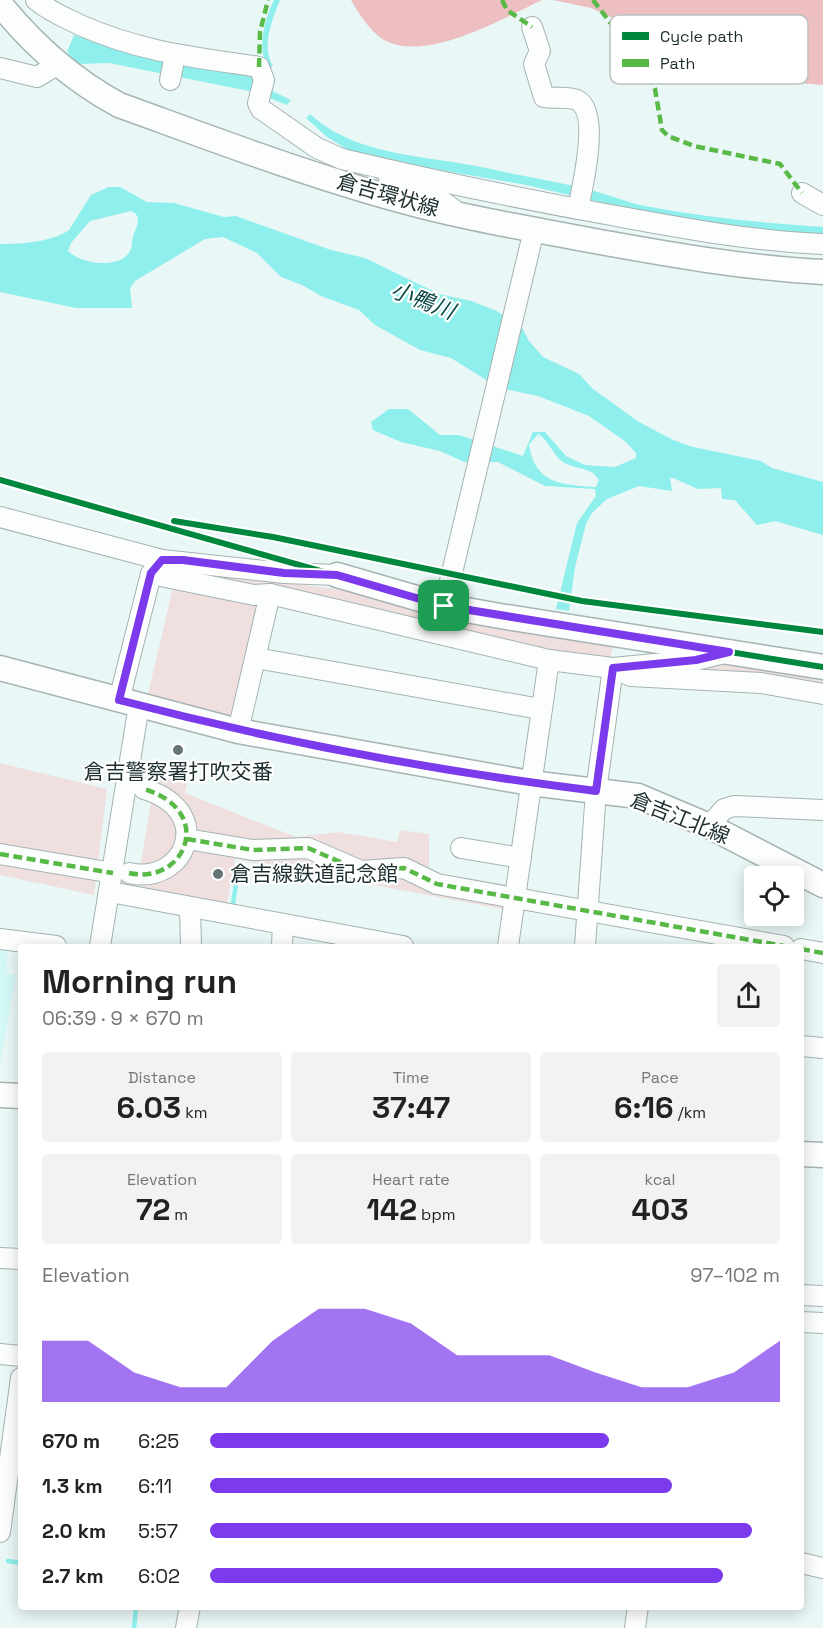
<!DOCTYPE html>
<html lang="en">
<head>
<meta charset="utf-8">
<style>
	body { margin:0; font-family:"Space Grotesk","Noto Sans JP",sans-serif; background:#f2f2f2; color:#222; height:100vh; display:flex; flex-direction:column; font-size:22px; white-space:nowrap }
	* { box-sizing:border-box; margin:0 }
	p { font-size:20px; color:#767676 }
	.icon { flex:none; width:33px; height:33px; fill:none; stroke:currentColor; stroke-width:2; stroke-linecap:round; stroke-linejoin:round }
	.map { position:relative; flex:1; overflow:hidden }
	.drawer { position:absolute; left:18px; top:944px; width:786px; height:666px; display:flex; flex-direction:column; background:#fff; border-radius:6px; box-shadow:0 3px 15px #0003 }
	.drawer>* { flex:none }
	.controls { position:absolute; left:744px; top:866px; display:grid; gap:12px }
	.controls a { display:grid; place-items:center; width:60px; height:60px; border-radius:6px; background:#fff; box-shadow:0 3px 15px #0003; font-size:30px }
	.pin { position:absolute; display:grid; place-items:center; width:51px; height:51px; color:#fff; margin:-26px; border-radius:12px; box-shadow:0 3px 9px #0006 }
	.round { display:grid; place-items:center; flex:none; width:63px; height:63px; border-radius:6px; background:#f2f2f2 }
	.head { display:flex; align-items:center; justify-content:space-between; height:102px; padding:0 24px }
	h1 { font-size:33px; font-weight:700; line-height:45px }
	.stats { display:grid; grid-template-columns:repeat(3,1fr); gap:9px; height:102px; padding:6px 24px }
	.stats div { display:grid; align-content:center; border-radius:6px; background:#f2f2f2; text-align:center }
	.stats b { font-size:30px; font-weight:700 }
	.stats small { font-size:16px; font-weight:400 }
	.stats p { font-size:16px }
	.chart { height:168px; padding:12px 24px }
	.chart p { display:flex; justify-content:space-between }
	.chart svg { width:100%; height:108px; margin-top:6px; fill:#7c3aed; opacity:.7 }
	ul { padding:0 24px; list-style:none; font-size:20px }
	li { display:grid; grid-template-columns:96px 72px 1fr; align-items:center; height:45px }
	li i { height:15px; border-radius:8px; background:#7c3aed }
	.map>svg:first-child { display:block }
</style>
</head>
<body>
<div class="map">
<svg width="823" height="1628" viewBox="0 0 823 1628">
	<rect width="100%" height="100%" fill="#e9f7f6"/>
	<!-- built -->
	<polygon fill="#d3f8f6" points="0,947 8,948 6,972 16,975 0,1064"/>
	<!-- green -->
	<g fill="#efe0df">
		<polygon points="186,571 345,590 412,611 613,644 609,664 561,658 559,651 547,648 545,654"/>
		<polygon points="174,583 259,607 234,716 148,694"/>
		<polygon points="732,664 823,681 823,690 632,670"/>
		<polygon points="0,763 107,789 94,895 0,875"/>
		<polygon points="156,772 188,779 185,793 296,837 338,832 397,842 400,830 429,834 429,871 511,889 507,910 235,859 226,908 147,892 138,880"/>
	</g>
	<!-- forest -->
	<g fill="#edbfc1">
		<path d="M351 0H542C504 18 428 62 386 41 372 34 359 14 351 0Z"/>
		<polygon points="553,0 823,0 823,85 724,77 624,23 591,8"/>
	</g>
	<!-- water -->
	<g fill="#8fefec" fill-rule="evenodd">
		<path d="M274 0H280C272 20 261 46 273 66L268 69C257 47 264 21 274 0Z"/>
		<polygon points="74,35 117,48 250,74 268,89 291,100 287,105 254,92 109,63 78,64 67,52"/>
		<path d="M310 114C358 158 430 155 491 169 525 177 560 182 594 191 613 196 631 204 651 207 708 218 765 223 823 227V237L781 235 634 210 526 185 377 159 345 148 327 137 306 118Z"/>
		<path d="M109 187H120L147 202 174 203 224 217 236 216 331 250 365 258 439 294 471 301 497 311 523 329 529 341 543 357 579 374 593 389 639 422 673 440 693 447 761 461 772 468 823 482V535L775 521 757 525 735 500 722 499 721 488 698 489 673 478H670L672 491 639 486 607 499 592 513 586 524 575 567 569 611 556 609 577 523 596 496 595 489 545 486 498 462H464L440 451 401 442 373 430 371 422 389 409H408L440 435H459L523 456 533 432H545L566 456 585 465 615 467 636 458V453L626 442 589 416 538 396 499 388 451 358 420 350 375 325 359 310 321 296 302 285 281 277 257 253 223 237 205 239 135 281 130 288 132 308H76L0 292V244C21 244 52 242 69 230L91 195ZM131 211 136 214C141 223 135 228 133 237 131 242 133 247 130 251 120 270 81 264 68 251L71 243 90 221ZM538 434C550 441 554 459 567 464 579 470 591 467 599 480L596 487C562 485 535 484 529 445Z"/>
	</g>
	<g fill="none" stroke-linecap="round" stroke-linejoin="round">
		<!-- stream -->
		<g stroke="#8fefec" stroke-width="4.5">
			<polyline points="232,910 239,865"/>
			<polyline points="8,1561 21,1563"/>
			<polyline points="134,1628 136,1606"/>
		</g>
		<!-- minor casing -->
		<g stroke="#a5b3b2" stroke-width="22">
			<g id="minor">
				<path d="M36 0C50 12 64 17 80 25 141 52 194 57 259 67L264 80 258 103 261 109 317 148 342 159C431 180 521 199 611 215 682 228 751 241 823 244"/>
				<path d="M532 27 540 51 534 64 544 97C555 99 567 96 577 100 601 112 582 188 578 209"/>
				<polyline points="0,68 37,77 57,65"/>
				<polyline points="170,80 175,55"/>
				<polyline points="389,180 438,198 457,212"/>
				<polyline points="802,193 823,205"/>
				<polyline points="0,517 162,560 284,573 337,575"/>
				<polyline points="162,560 151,574 254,595 270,594 549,660 613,668 631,676 761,683 823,694"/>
				<polyline points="444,606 534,230"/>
				<polyline points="256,658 540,709"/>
				<polyline points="119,700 151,574"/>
				<polyline points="238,731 270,594"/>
				<polyline points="709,826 724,809 734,806 823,810"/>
				<polyline points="187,839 253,850 308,848 361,871 404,868 437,884 784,946"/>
				<polyline points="461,848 521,858"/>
				<polyline points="0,854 113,873"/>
				<path d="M129 873C185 886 217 811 144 789"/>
				<polyline points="110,892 403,946"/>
				<polyline points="190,907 191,946"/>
				<polyline points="0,939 56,946"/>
				<polyline points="100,946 139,705"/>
				<polyline points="282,946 283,924"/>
				<polyline points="508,946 549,660"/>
				<polyline points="585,946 596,791 613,668 696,660 724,653"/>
				<polyline points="801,949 823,953"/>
				<polyline points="801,1046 823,1048"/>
				<polyline points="0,1258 21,1259"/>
				<polyline points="801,1295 823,1296"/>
				<polyline points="801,1322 823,1323"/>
				<polyline points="0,1354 21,1356"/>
				<polyline points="0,1532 21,1378"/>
				<polyline points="801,1563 823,1568"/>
				<polyline points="186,1628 190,1606"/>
				<polyline points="635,1628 638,1606"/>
			</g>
		</g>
		<!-- major casing -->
		<g stroke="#a5b3b2" stroke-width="27">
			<g id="major">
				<path d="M0 4C34 46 71 79 119 105 213 139 307 175 403 201 464 218 527 228 589 240 667 254 744 268 823 272"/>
				<polyline points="337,575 444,606 500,616 823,667"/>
				<polyline points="0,668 238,731 530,783 638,796 709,826 823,885"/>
				<polyline points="0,1095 21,1096"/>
				<polyline points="801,1154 823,1155"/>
			</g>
		</g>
		<!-- minor -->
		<use href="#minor" stroke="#fcfefe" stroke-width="20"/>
		<!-- major -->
		<use href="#major" stroke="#fcfefe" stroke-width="24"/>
		<!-- quiet -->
		<g stroke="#58b947" stroke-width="4.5" stroke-dasharray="9 4.5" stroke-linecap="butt">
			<polyline points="502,0 507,10 532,27"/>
			<polyline points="593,0 647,71 655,89 662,130 668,136 694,146 780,164 802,193"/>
			<polyline points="259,67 260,32 268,0"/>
			<polyline points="187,839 253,850 308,848 361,871 404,868 437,884 784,946"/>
			<polyline points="0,854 113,873"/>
			<path d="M129 873C185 886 217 811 144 789"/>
			<polyline points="801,949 823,953"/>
		</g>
		<!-- cycleway casing -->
		<g stroke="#fff" stroke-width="10">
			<g id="cycleway">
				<polyline points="0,480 444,606 823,667"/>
				<polyline points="174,521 273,537 582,601 823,632"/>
			</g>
		</g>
		<!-- cycleway -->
		<use href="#cycleway" stroke="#00873e" stroke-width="6"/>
	</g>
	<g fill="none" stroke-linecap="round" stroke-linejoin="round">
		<!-- route casing -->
		<g stroke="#fff" stroke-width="12">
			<path id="route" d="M162 560H183L284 573 337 575 444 606 729 652 696 660 613 668 596 791C435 771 275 741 119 700L151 573Z"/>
		</g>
		<!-- route -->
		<use href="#route" stroke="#7c3aed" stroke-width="8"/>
	</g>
	<!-- markers -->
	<g fill="#657575" stroke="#fff" stroke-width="2">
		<circle cx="178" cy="750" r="6"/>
		<circle cx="218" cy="874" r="6"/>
	</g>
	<g text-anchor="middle" stroke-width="4.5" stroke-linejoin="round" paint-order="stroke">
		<!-- street labels -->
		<g font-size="21" fill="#1e2f2f" stroke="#fff">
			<text transform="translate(388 195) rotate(16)" y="7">倉吉環状線</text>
			<text transform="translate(680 818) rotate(22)" y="7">倉吉江北線</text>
		</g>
		<!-- poi labels -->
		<g font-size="21" fill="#1e2f2f" stroke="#fff">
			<text x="178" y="779">倉吉警察署打吹交番</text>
			<text x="230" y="881" text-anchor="start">倉吉線鉄道記念館</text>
		</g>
		<!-- water labels -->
		<g font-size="22" font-style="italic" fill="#0d4a48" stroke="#fff">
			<text transform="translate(423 300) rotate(21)" y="8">小鴨川</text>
		</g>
	</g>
	<!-- legend -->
	<rect x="610" y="15" width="198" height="69" rx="9" fill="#fff" stroke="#bcc1c1" stroke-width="1.5"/>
	<rect x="622" y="32" width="27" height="8" fill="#00873e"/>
	<rect x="622" y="59" width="27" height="8" fill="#58b947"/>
	<g font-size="16" fill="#1e2f2f">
		<text x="660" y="42">Cycle path</text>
		<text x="660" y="69">Path</text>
	</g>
</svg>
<div class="controls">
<a><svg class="icon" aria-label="locate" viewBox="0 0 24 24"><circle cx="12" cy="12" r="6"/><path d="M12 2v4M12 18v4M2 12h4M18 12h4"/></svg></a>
</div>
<div class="pin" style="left:444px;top:606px;background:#1e9e55"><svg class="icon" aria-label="arrive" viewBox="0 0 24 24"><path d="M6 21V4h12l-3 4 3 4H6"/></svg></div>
<section class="drawer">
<div class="head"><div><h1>Morning run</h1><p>06:39 · 9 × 670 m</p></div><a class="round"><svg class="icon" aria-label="share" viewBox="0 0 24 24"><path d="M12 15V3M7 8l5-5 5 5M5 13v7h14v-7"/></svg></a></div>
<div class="stats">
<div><p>Distance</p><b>6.03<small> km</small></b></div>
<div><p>Time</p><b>37:47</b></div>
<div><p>Pace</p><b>6:16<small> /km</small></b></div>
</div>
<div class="stats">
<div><p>Elevation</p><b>72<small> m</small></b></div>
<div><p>Heart rate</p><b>142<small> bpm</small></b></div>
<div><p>kcal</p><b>403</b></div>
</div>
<div class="chart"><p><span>Elevation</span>97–102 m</p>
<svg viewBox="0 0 160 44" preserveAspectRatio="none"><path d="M0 44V19L10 19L20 32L30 38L40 38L50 19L60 6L70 6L80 12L90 25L100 25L110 25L120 32L130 38L140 38L150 32L160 19V44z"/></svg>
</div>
<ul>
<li><b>670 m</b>6:25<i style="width:70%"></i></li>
<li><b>1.3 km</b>6:11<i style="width:81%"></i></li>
<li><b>2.0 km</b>5:57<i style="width:95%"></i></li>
<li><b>2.7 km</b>6:02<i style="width:90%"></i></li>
</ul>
</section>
</div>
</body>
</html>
